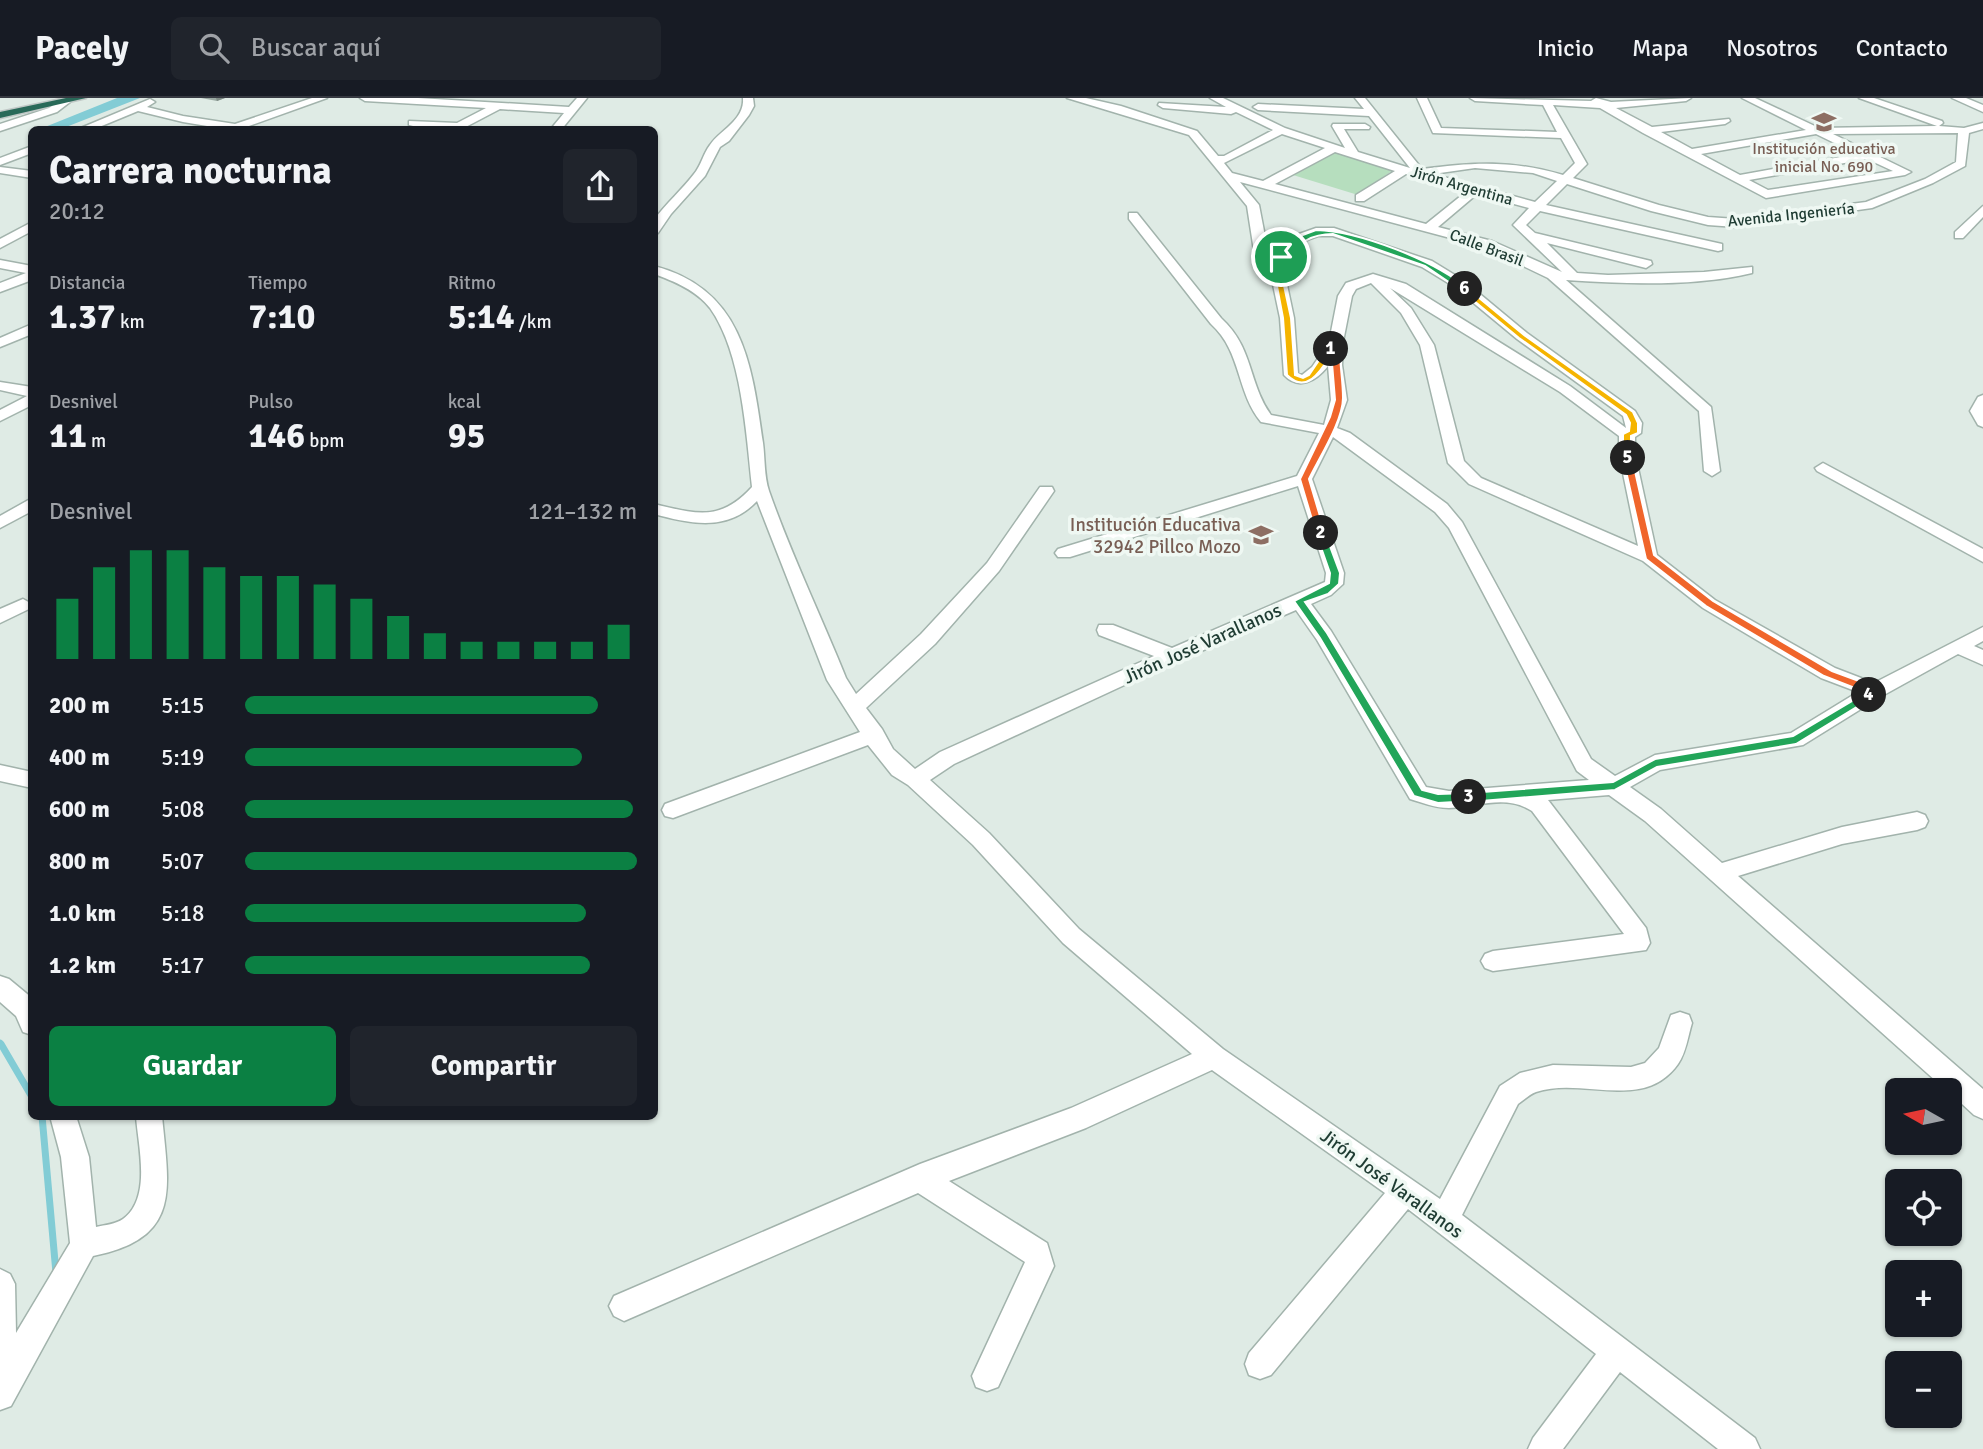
<!DOCTYPE html>
<html lang="es">
<head>
<meta charset="utf-8">
<style>
	body { margin:0; font-family:Signika,sans-serif; background:#20242c; color:#f1f3f6; height:100vh; display:flex; flex-direction:column; font-size:26px; white-space:nowrap }
	* { box-sizing:border-box; margin:0 }
	p { font-size:23px; color:#9ea1a6 }
	.icon { flex:none; width:38px; height:38px; fill:none; stroke:currentColor; stroke-width:2; stroke-linecap:round; stroke-linejoin:round }
	.map { position:relative; flex:1; overflow:hidden }
	.drawer { position:absolute; left:28px; top:28px; width:630px; height:994px; display:flex; flex-direction:column; background:#171b24; border-radius:10px; box-shadow:0 2px 5px #0004 }
	.drawer>* { flex:none }
	.needle { width:46px; rotate:279deg }
	.tools { position:absolute; left:1885px; top:980px; display:grid; gap:14px }
	.tools a { display:grid; place-items:center; width:77px; height:77px; border-radius:10px; background:#171b24; box-shadow:0 2px 5px #0004; font-size:35px }
	.pin { position:absolute; display:grid; place-items:center; width:60px; height:60px; color:#fff; margin:-30px; border:4px solid #fff; border-radius:50%; box-shadow:0 2px 7px #0007 }
	.km { position:absolute; width:35px; height:35px; margin:-18px; border-radius:50%; background:#222; color:#fff; font-size:19px; line-height:35px; text-align:center }
	.round { display:grid; place-items:center; flex:none; width:74px; height:74px; border-radius:10px; background:#20242c }
	.head { display:flex; align-items:center; justify-content:space-between; height:119px; padding:0 21px }
	h1 { font-size:38px; font-weight:800; line-height:52px }
	.figures { display:grid; grid-template-columns:repeat(3,1fr); gap:10px; height:119px; padding:7px 21px }
	.figures div { display:grid; align-content:center }
	.figures b { font-size:35px; font-weight:800 }
	.figures small { font-size:19px; font-weight:400 }
	.figures p { font-size:19px }
	.chart { height:196px; padding:14px 21px }
	.chart p { display:flex; justify-content:space-between }
	.chart svg { width:100%; height:126px; margin-top:7px; stroke:#0b8043; stroke-width:6 }
	.primary-button { display:flex; gap:14px; margin-top:auto; padding:14px 21px }
	.primary-button a { flex:1; height:80px; border-radius:10px; background:#0b8043; color:#fff; font-size:28px; font-weight:800; line-height:80px; text-align:center }
	.primary-button a+a { background:#20242c; color:#f1f3f6 }
	ul { padding:0 21px; list-style:none; font-size:23px }
	li { display:grid; grid-template-columns:112px 84px 1fr; align-items:center; height:52px }
	li i { height:18px; border-radius:9px; background:#0b8043 }
	header { display:flex; align-items:center; gap:42px; box-sizing:border-box; height:98px; padding:0 35px; background:#171b24; border-bottom:2px solid #363941 }
	header strong { font-size:33px }
	nav { display:flex; gap:38px; margin-inline-start:auto; font-size:24px }
	.search { width:490px; height:63px; background:#20242c; display:flex; align-items:center; gap:18px; box-sizing:border-box; padding:0 24px; border-radius:10px; color:#9ea1a6; font-size:26px }
	.map>svg:first-child { display:block }
</style>
</head>
<body>
<header>
<strong>Pacely</strong>
<div class="search"><svg class="icon" aria-label="search" viewBox="0 0 24 24"><circle cx="10" cy="10" r="6"/><path d="M15 15l6 6"/></svg>Buscar aquí</div>
<nav><a>Inicio</a><a>Mapa</a><a>Nosotros</a><a>Contacto</a></nav>
</header>
<div class="map">
<svg width="1983" height="1351" viewBox="0 0 1983 1351">
	<rect width="100%" height="100%" fill="#dfebe5"/>
	<!-- green -->
	<polygon fill="#b6debe" points="1333,54 1393,72 1358,97 1293,77"/>
	<!-- water -->
	<polygon fill="#82ccd5" points="117,0 140,0 61,31 40,31"/>
	<g fill="none" stroke-linecap="round" stroke-linejoin="round">
		<!-- stream-far1 -->
		<polyline stroke="#82ccd5" stroke-width="5" points="0,944 2,948"/>
		<!-- stream -->
		<g stroke="#82ccd5" stroke-width="7">
			<polyline points="1,946 32,999"/>
			<polyline points="42,1018 56,1175"/>
		</g>
		<!-- minor casing -->
		<g stroke="#a2b3ac" stroke-width="3">
			<g id="minor">
				<polygon points="312,0 327,0 249,28 261,32 231,32 183,24 138,13 92,32 76,32 150,1 155,4 147,9 183,18 235,26"/>
				<polygon points="360,0 418,0 569,9 577,0 587,0 561,32 550,32 564,15 500,11 460,32 413,28 409,27 409,23 457,25 486,10 365,3"/>
				<path d="M743 0H753L754 8 749 17 729 43 720 49 705 78 671 116 658 135 654 136V122C666 105 682 92 694 76 701 68 703 56 710 47 719 33 745 22 743 0Z"/>
				<path d="M1067 0H1086L1121 8 1197 33 1218 58H1224L1273 32 1236 14 1231 16 1163 10 1158 7 1159 5 1226 9 1210 0H1223L1285 30 1345 50 1332 28 1333 26H1365L1370 29 1369 31H1344L1358 54 1410 70 1369 18 1258 12 1253 9 1258 6 1364 11 1355 0H1365L1422 71C1474 64 1512 62 1563 77L1575 65 1561 40 1433 35 1417 0H1427L1441 30 1557 34 1543 7 1475 3 1470 0 1591 3 1596 0 1611 4 1691 0 1686 3 1616 10 1652 29 1729 21 1730 23 1725 26 1661 34 1692 51 1806 32 1742 0H1755L1819 30 1937 28 1859 0H1874L1942 23 1943 25 1939 28 1964 30 1983 25V31L1969 35 1965 68 1933 85 1872 110 1736 129 1708 127 1651 113 1567 86 1546 107 1722 146V152L1718 153 1540 113 1526 127 1535 135 1651 163 1652 166 1646 170 1547 145 1577 175 1608 177 1704 174 1752 169V175C1693 189 1626 186 1566 182L1711 309 1720 373 1712 378 1704 373 1699 313 1548 180 1484 149 1240 84 1259 107 1268 154 1278 155 1299 136 1316 130H1334L1432 163 1463 182 1527 235 1635 313 1642 325 1641 335 1635 339V356L1657 457 1715 502 1835 570 1874 585 1983 529V543L1974 548 1983 552V567L1958 556 1882 598 1803 647 1660 672 1630 689 1661 711 1722 765 1842 729 1917 714 1925 717 1928 723 1925 729 1917 732 1842 746 1738 778 1983 991V1021L1974 1017 1950 995V992H1946L1645 723 1609 697 1548 702 1646 830 1650 845 1646 852 1493 873 1485 870 1481 863 1485 856 1493 853 1624 836 1532 713C1505 696 1479 709 1449 710 1435 710 1423 705 1410 701L1317 542 1296 512 1146 577 954 666 930 682 989 735 1079 831 1223 951 1440 1101 1500 988 1520 975 1553 967 1631 969 1645 965 1659 950 1671 917 1680 914 1689 917 1692 925C1688 938 1686 955 1678 966 1643 1015 1583 978 1536 994 1530 996 1524 1002 1518 1006L1462 1117 1755 1340 1760 1351H1718L1620 1274 1563 1351H1528L1533 1340 1596 1256 1408 1111 1271 1277 1260 1281 1249 1277 1245 1266 1249 1255 1385 1095 1212 972 1086 1030 949 1083 1047 1145 1054 1168 998 1289 987 1293 976 1289 972 1278 1025 1164 918 1095 624 1223 614 1218 609 1208 614 1198 920 1066 1071 1010 1192 956 1063 845 973 747 908 687 892 677 868 647 673 720 665 718 662 712 665 706 860 634 827 582 757 403C728 434 691 426 654 416V406C697 416 720 424 752 389 746 335 742 255 710 210 697 193 674 183 654 176V168C743 191 752 267 763 345 765 360 764 378 769 393 791 456 821 518 846 580L856 596 921 536 987 465 1040 389H1052L1054 393 999 473 935 546 866 610 882 631 893 651 915 671 940 654 1154 558 1099 537 1097 532 1099 527H1113L1172 550 1325 484 1326 475 1298 388 1070 459H1058L1055 455 1058 451 1297 378 1319 335 1261 324C1236 294 1242 254 1211 226L1129 121V115H1137L1221 220C1254 250 1248 285 1271 317L1324 327 1331 302 1328 268C1316 283 1299 293 1284 277L1280 220 1272 182 1274 162 1259 161 1254 153 1247 108 1189 37ZM1553 7 1600 10 1643 35 1766 100 1905 77 1911 74 1833 36 1958 35 1956 64 1925 81 1866 104 1736 121 1708 119 1659 107 1573 80 1587 66ZM1282 36 1325 50 1263 83 1232 75 1224 65ZM1816 36 1857 56 1740 77 1701 56ZM1335 54 1395 73 1356 97V103H1364L1406 76 1467 93 1426 126 1275 86ZM1867 61 1893 73 1768 92 1749 82ZM1475 70 1533 75 1557 83 1535 104 1433 76ZM1477 96 1529 110 1513 127 1562 174 1492 143 1438 129ZM1318 138H1333L1422 169 1453 188 1517 241 1623 318 1626 330 1570 288 1406 186 1373 176 1346 185 1338 198 1329 244 1312 269 1302 277 1298 275 1294 220 1286 182 1287 160 1307 142ZM1371 185 1401 215 1420 247 1448 365 1469 386 1643 463 1703 510 1821 580 1858 594 1791 635 1655 657 1615 678 1591 661 1462 424 1447 406 1350 335 1337 330 1347 302 1342 267 1343 244 1352 198 1356 191ZM1390 190 1560 294 1619 338V356L1638 448 1481 380 1464 363 1434 247 1411 210ZM1333 339 1435 414 1449 430 1577 673 1589 682 1449 693 1426 689 1331 533 1311 506 1331 497 1343 486 1344 475 1312 381Z"/>
				<polygon points="1952,0 1966,0 1983,7 1983,14"/>
				<polygon points="61,2 70,4 57,14 0,33 0,26 49,10"/>
				<polygon points="32,48 32,55 0,67 0,60"/>
				<polygon points="0,69 32,73 32,80 0,75"/>
				<polygon points="1983,108 1983,119 1963,140 1955,140 1955,134"/>
				<polygon points="32,124 32,133 0,150 0,141"/>
				<polygon points="0,162 32,168 32,182 0,194 0,185 26,175 0,170"/>
				<polygon points="32,226 32,236 0,249 0,240"/>
				<polygon points="0,284 32,289 32,307 0,323 0,312 27,298 0,292"/>
				<polygon points="1983,297 1983,329 1978,327 1970,313 1978,299"/>
				<polygon points="1823,365 1983,451 1983,464 1817,373 1815,370"/>
				<polygon points="32,400 32,413 0,430 0,418"/>
				<polygon points="23,501 32,506 29,511 0,525 0,511"/>
				<polygon points="0,667 32,674 32,690 0,683"/>
				<polygon points="0,878 9,881 32,900 32,937 23,934 16,918 0,904"/>
				<path d="M50 1018H76L89 1059 96 1129C105 1127 116 1126 123 1121 152 1100 138 1048 136 1018H162C169 1092 182 1140 93 1158L11 1308 0 1312V1171L10 1176 15 1186 16 1235 70 1145 61 1059Z"/>
			</g>
		</g>
		<!-- highway casing -->
		<g stroke="#c0c8c6" stroke-width="3">
			<polygon id="highway" points="66,0 86,0 0,20 0,14"/>
		</g>
		<!-- minor -->
		<use href="#minor" fill="#fff" fill-rule="evenodd"/>
		<!-- highway -->
		<use href="#highway" fill="#296a59" fill-rule="evenodd"/>
	</g>
	<!-- wall -->
	<polygon fill="#9baaa3" points="201,0 225,0 217,3"/>
	<!-- shaded-wall -->
	<polygon fill="#7e8b85" points="216,0 225,0 217,3"/>
	<!-- split-1 -->
	<path fill="#f5b400" stroke="#fff" stroke-width="2" d="M1281 157 1285 159 1283 183 1291 220 1295 277 1303 280 1309 277 1328 249 1335 251C1324 267 1309 299 1287 277L1283 220 1276 183 1278 159Z"/>
	<!-- split-2 -->
	<path fill="#f0652b" stroke="#fff" stroke-width="2" d="M1336 242 1340 244C1339 263 1343 281 1343 300 1343 323 1319 360 1309 381L1325 435 1321 438 1316 435 1300 381 1330 319 1335 302 1331 253 1327 251Z"/>
	<!-- split-3 -->
	<polygon fill="#22a559" stroke="#fff" stroke-width="2" points="1321,432 1325,435 1340,475 1339,486 1328,496 1305,504 1327,535 1422,692 1438,696 1469,695 1473,696 1473,703 1438,705 1414,698 1320,540 1294,503 1329,485 1330,475 1316,435"/>
	<!-- split-4 -->
	<polygon fill="#22a559" stroke="#fff" stroke-width="2" points="1869,593 1873,594 1873,599 1796,646 1657,669 1615,692 1469,704 1463,699 1469,695 1613,684 1655,661 1793,638"/>
	<!-- split-5 -->
	<polygon fill="#f0652b" stroke="#fff" stroke-width="2" points="1628,358 1632,360 1654,457 1713,503 1832,573 1878,590 1878,596 1865,599 1865,594 1824,578 1706,508 1646,461 1623,360"/>
	<!-- split-6 -->
	<polygon fill="#f5b400" stroke="#fff" stroke-width="2" points="1462,190 1467,190 1524,237 1633,314 1638,325 1638,335 1631,338 1631,362 1623,360 1623,336 1629,333 1630,325 1626,317 1519,240 1462,193"/>
	<!-- split-7 -->
	<path fill="#22a559" stroke="#fff" stroke-width="2" d="M1316 132C1359 133 1436 163 1468 191L1462 193 1425 168 1333 136C1310 136 1300 145 1284 161H1279L1300 138Z"/>
	<!-- icons -->
	<defs>
		<g id="school-bare" transform="scale(1.89)"><path d="M0-5L7-2L0 1L-7-2ZM-4 1L0 2.5L4 1V4Q0 6-4 4Z" fill="#8d6e63" stroke="#eff8f3" stroke-width="2.5" paint-order="stroke"/></g>
	</defs>
	<g fill-rule="evenodd">
		<use href="#school-bare" x="1824" y="24"/>
		<use href="#school-bare" x="1261" y="437"/>
	</g>
	<g text-anchor="middle" stroke-width="7" stroke-linejoin="round" paint-order="stroke">
		<!-- far-education labels -->
		<g font-size="16" fill="#785e54" stroke="#eff8f3">
			<text x="1824" y="56">Institución educativa<tspan x="1824" dy="18">inicial No. 690</tspan></text>
		</g>
		<!-- far-street labels -->
		<g font-size="16" fill="#1f3c33" stroke="#eff8f3">
			<text transform="translate(1462 87) rotate(16)" y="6">Jirón Argentina</text>
			<text transform="translate(1791 116) rotate(-6)" y="6">Avenida Ingeniería</text>
			<text transform="translate(1487 149) rotate(21)" y="6">Calle Brasil</text>
		</g>
		<!-- education labels -->
		<g font-size="19" fill="#785e54" stroke="#eff8f3" text-anchor="end">
			<text x="1241" y="433">Institución Educativa<tspan x="1241" dy="22">32942 Pillco Mozo</tspan></text>
		</g>
		<!-- street labels -->
		<g font-size="19" fill="#1f3c33" stroke="#eff8f3">
			<text transform="translate(1202 545) rotate(-24)" y="7">Jirón José Varallanos</text>
			<text transform="translate(1392 1085) rotate(36)" y="7">Jirón José Varallanos</text>
		</g>
	</g>
</svg>
<div class="tools">
<a><svg class="needle" viewBox="-14 -14 28 28"><path d="M0-13l5 13h-10z" fill="#e53935"/><path d="M0 13l5-13h-10z" fill="#9ea1a6"/></svg></a>
<a><svg class="icon" aria-label="locate" viewBox="0 0 24 24"><circle cx="12" cy="12" r="6"/><path d="M12 2v4M12 18v4M2 12h4M18 12h4"/></svg></a>
<a>+</a>
<a>−</a>
</div>
<div class="pin" style="left:1281px;top:159px;background:#1e9e55"><svg class="icon" aria-label="arrive" viewBox="0 0 24 24"><path d="M6 21V4h12l-3 4 3 4H6"/></svg></div>
<b class="km" style="left:1331px;top:251px">1</b>
<b class="km" style="left:1321px;top:435px">2</b>
<b class="km" style="left:1469px;top:699px">3</b>
<b class="km" style="left:1869px;top:597px">4</b>
<b class="km" style="left:1628px;top:360px">5</b>
<b class="km" style="left:1465px;top:191px">6</b>
<section class="drawer">
<div class="head"><div><h1>Carrera nocturna</h1><p>20:12</p></div><a class="round"><svg class="icon" aria-label="share" viewBox="0 0 24 24"><path d="M12 15V3M7 8l5-5 5 5M5 13v7h14v-7"/></svg></a></div>
<div class="figures">
<div><p>Distancia</p><b>1.37<small> km</small></b></div>
<div><p>Tiempo</p><b>7:10</b></div>
<div><p>Ritmo</p><b>5:14<small> /km</small></b></div>
</div>
<div class="figures">
<div><p>Desnivel</p><b>11<small> m</small></b></div>
<div><p>Pulso</p><b>146<small> bpm</small></b></div>
<div><p>kcal</p><b>95</b></div>
</div>
<div class="chart"><p><span>Desnivel</span>121–132 m</p>
<svg viewBox="0 0 160 44" preserveAspectRatio="none"><path d="M5 44V23M15 44V12M25 44V6M35 44V6M45 44V12M55 44V15M65 44V15M75 44V18M85 44V23M95 44V29M105 44V35M115 44V38M125 44V38M135 44V38M145 44V38M155 44V32"/></svg>
</div>
<ul>
<li><b>200 m</b>5:15<i style="width:90%"></i></li>
<li><b>400 m</b>5:19<i style="width:86%"></i></li>
<li><b>600 m</b>5:08<i style="width:99%"></i></li>
<li><b>800 m</b>5:07<i style="width:100%"></i></li>
<li><b>1.0 km</b>5:18<i style="width:87%"></i></li>
<li><b>1.2 km</b>5:17<i style="width:88%"></i></li>
</ul>
<div class="primary-button"><a>Guardar</a><a>Compartir</a></div>
</section>
</div>
</body>
</html>
